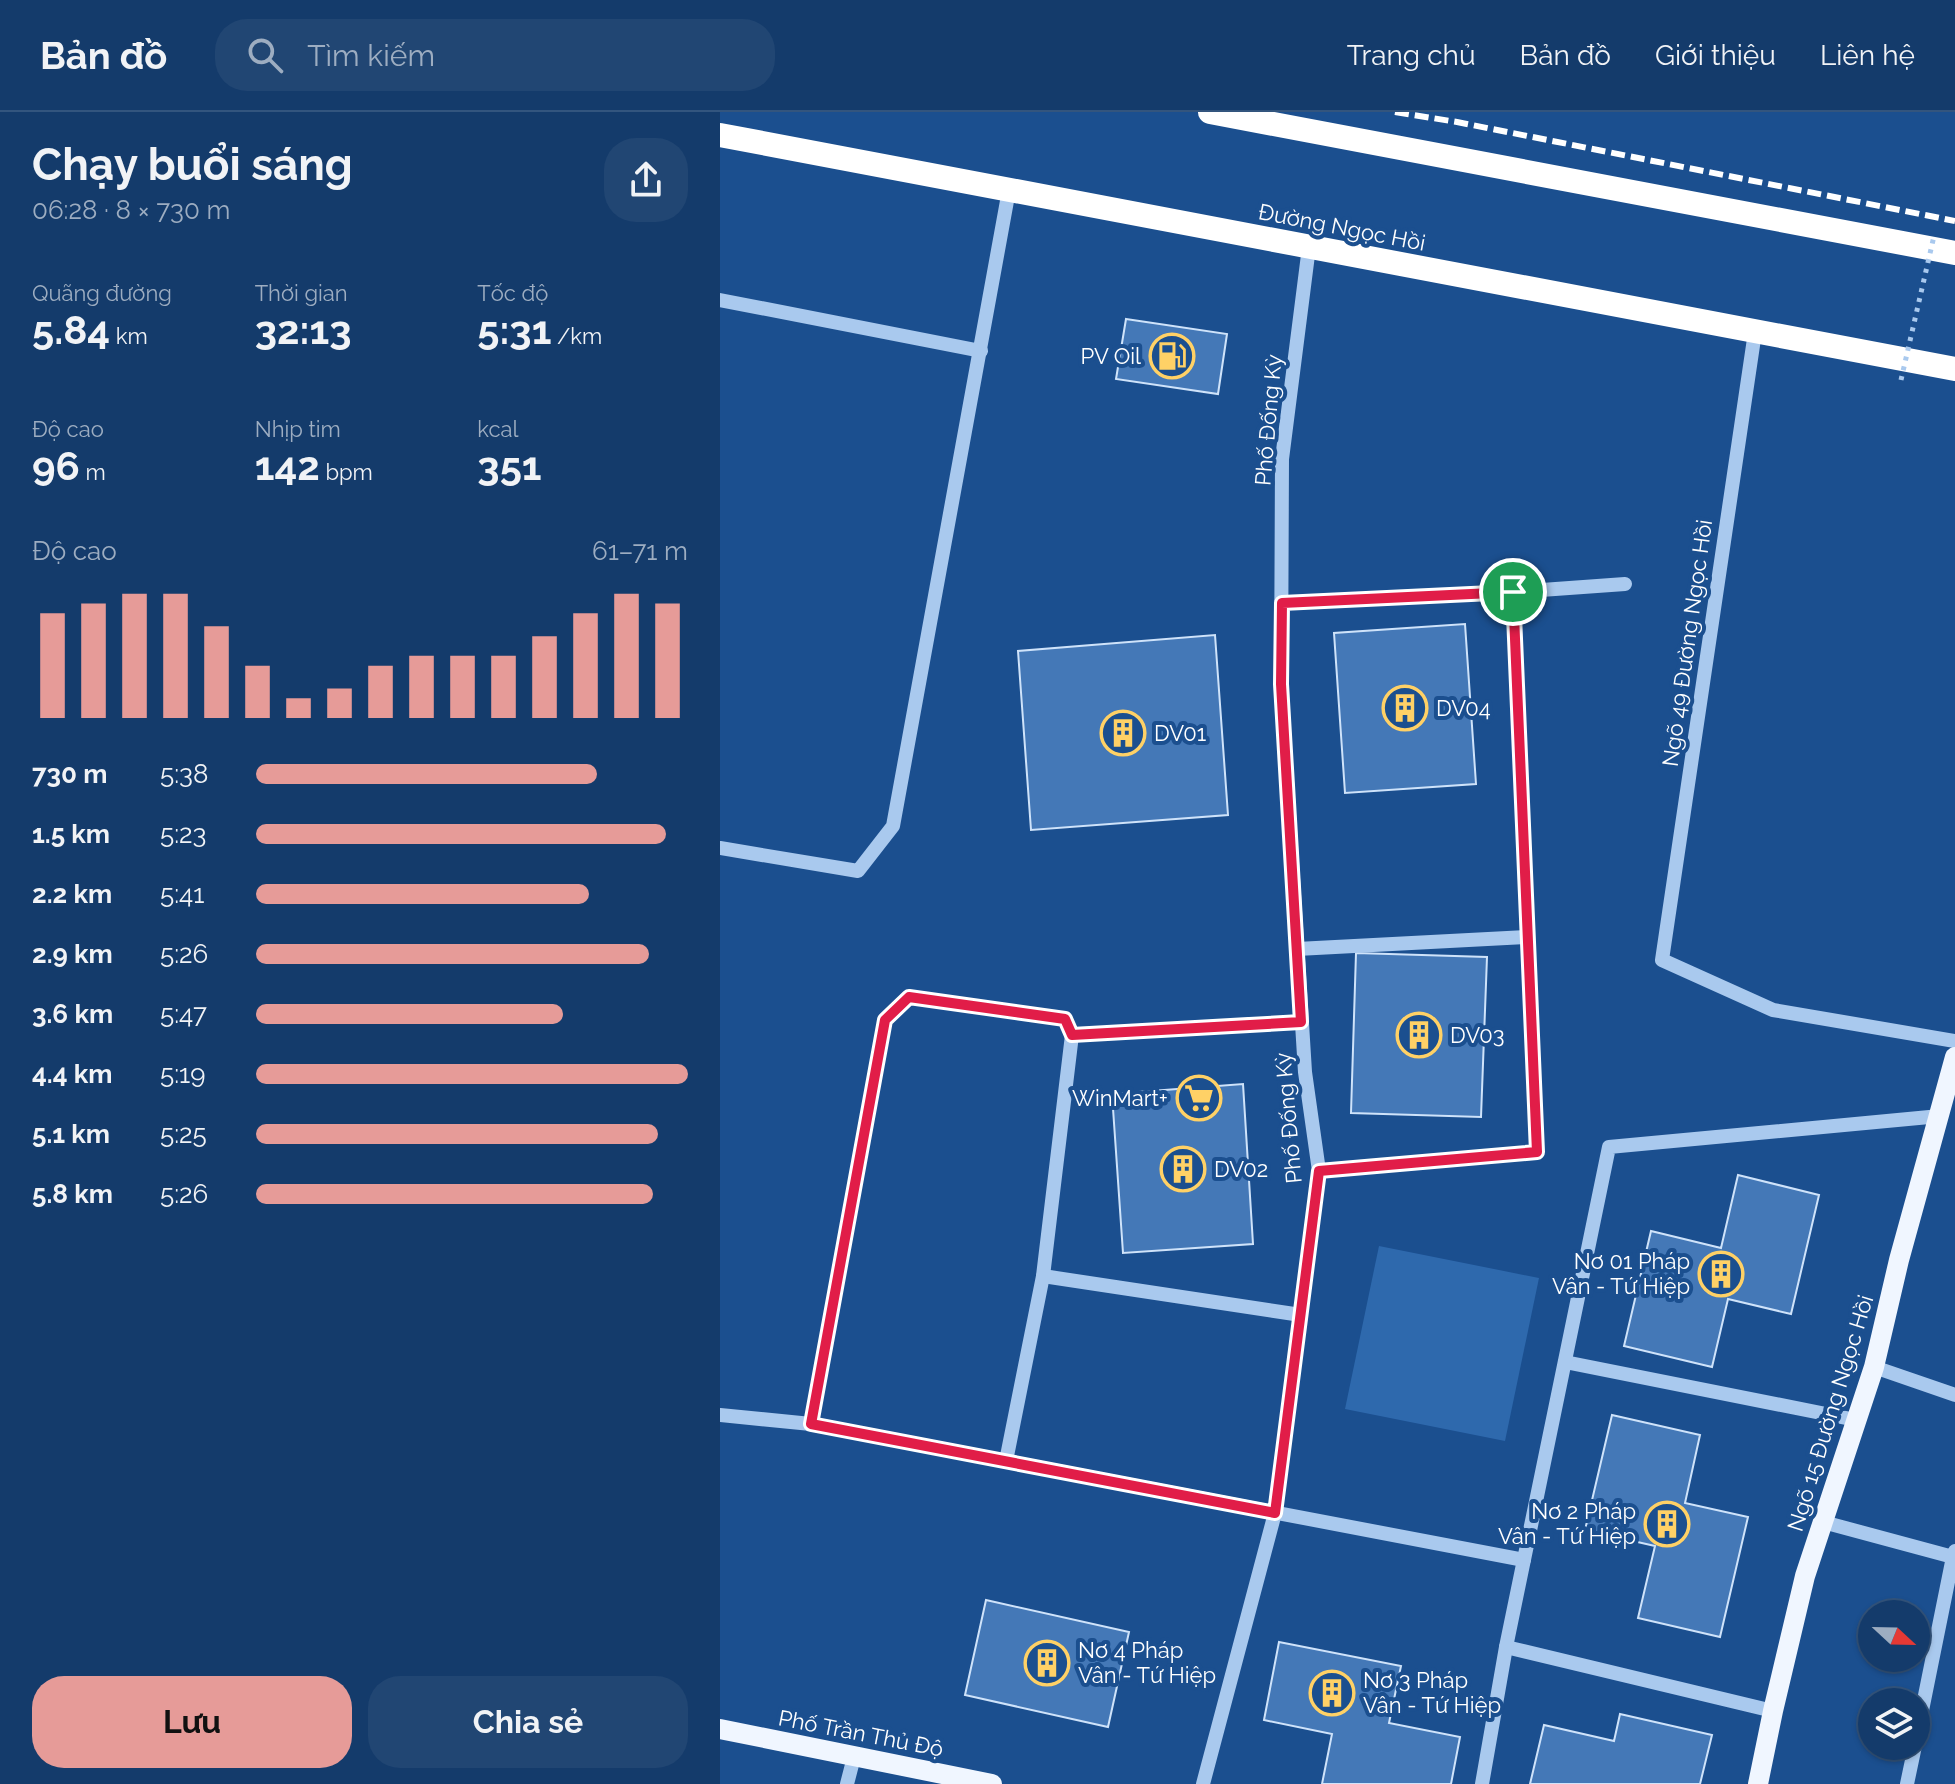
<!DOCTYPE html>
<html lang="vi">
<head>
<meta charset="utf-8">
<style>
	body { margin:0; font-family:Raleway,sans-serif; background:#214673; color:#f1f3f6; height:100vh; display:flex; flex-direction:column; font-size:30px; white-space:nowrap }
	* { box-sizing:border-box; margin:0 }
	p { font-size:26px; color:#9dadc1 }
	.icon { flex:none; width:44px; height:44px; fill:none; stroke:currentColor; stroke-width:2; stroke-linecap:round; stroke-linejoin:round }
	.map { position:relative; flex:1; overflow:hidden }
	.panel { display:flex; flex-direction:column; background:#143b6b; width:720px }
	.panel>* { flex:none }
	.needle { width:52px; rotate:112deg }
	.tools { position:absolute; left:1138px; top:1488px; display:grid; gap:16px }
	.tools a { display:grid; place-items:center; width:72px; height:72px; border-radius:50%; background:#143b6b; box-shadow:0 2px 6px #0004,0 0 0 2px #33557e; font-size:40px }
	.pin { position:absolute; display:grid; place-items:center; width:68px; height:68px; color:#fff; margin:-34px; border:4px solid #fff; border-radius:50%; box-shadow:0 2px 8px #0007 }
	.round { display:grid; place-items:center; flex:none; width:84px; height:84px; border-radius:32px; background:#214673 }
	.overview { display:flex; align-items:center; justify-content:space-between; height:136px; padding:0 32px }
	h1 { font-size:44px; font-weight:700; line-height:60px }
	.stats { display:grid; grid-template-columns:repeat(3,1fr); gap:12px; height:136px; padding:8px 32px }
	.stats div { display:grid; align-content:center }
	.stats b { font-size:40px; font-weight:700 }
	.stats small { font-size:22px; font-weight:400 }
	.stats p { font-size:22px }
	.chart { height:224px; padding:16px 32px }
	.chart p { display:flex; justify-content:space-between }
	.chart svg { width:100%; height:144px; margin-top:8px; stroke:#e69b98; stroke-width:6 }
	.primary-button { display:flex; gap:16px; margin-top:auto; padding:16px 32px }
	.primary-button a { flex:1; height:92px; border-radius:32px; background:#e69b98; color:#111; font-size:32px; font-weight:700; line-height:92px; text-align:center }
	.primary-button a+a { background:#214673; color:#f1f3f6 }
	ul { padding:0 32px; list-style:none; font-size:26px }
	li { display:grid; grid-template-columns:128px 96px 1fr; align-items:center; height:60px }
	li i { height:20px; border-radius:10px; background:#e69b98 }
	header { display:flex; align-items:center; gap:48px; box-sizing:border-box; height:112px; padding:0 40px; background:#143b6b; border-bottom:2px solid #33557e }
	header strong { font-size:38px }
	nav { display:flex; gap:44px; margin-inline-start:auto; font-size:28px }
	.search { width:560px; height:72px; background:#214673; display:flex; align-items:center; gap:20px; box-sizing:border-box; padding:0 28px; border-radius:32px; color:#9dadc1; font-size:30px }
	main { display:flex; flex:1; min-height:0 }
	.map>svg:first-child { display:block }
</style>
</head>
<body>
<header>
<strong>Bản đồ</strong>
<div class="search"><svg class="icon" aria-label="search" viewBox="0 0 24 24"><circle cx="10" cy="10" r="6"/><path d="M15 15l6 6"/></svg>Tìm kiếm</div>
<nav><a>Trang chủ</a><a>Bản đồ</a><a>Giới thiệu</a><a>Liên hệ</a></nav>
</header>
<main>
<section class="panel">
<div class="overview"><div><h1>Chạy buổi sáng</h1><p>06:28 · 8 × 730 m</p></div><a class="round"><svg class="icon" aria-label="share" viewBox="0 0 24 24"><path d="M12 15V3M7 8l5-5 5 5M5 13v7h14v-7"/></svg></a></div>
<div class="stats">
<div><p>Quãng đường</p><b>5.84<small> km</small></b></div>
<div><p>Thời gian</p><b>32:13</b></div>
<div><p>Tốc độ</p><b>5:31<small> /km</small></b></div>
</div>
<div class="stats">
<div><p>Độ cao</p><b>96<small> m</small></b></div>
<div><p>Nhịp tim</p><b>142<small> bpm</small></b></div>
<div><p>kcal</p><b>351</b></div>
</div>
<div class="chart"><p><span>Độ cao</span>61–71 m</p>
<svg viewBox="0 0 160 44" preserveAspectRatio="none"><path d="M5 44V12M15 44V9M25 44V6M35 44V6M45 44V16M55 44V28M65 44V38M75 44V35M85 44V28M95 44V25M105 44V25M115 44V25M125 44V19M135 44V12M145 44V6M155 44V9"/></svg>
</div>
<ul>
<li><b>730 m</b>5:38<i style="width:79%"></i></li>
<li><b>1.5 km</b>5:23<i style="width:95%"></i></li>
<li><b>2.2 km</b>5:41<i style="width:77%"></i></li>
<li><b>2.9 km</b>5:26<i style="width:91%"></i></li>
<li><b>3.6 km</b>5:47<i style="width:71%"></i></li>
<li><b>4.4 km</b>5:19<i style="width:100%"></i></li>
<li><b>5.1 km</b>5:25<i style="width:93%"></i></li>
<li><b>5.8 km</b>5:26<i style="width:92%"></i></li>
</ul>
<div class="primary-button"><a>Lưu</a><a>Chia sẻ</a></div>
</section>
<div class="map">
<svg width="1235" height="1672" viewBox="0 0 1235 1672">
	<rect width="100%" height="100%" fill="#1b4f8f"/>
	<!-- green -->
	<polygon fill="#2e69ad" points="659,1134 819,1166 785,1329 625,1297"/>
	<!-- building -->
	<g fill="#4478b7" stroke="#cfe3fa" stroke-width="2">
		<polygon points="406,207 507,222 498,282 396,267"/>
		<polygon points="745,512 756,672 625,681 614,521"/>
		<polygon points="495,523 508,703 311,718 298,539"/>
		<polygon points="636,841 767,845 761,1005 631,1001"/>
		<polygon points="523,972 533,1132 403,1141 392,982"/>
		<polygon points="1018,1063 1099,1083 1071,1202 1008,1187 992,1255 904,1234 931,1119 1001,1136"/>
		<polygon points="892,1303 980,1323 965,1391 1028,1405 1000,1525 918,1506 935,1434 865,1418"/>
		<polygon points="266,1488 409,1520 388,1615 245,1583"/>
		<polygon points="559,1530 681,1554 669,1611 740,1625 731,1672 602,1672 612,1622 544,1608"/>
		<polygon points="900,1602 992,1623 980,1672 810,1672 824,1613 894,1629"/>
	</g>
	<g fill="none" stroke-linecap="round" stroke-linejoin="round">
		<!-- minor -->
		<g stroke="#a9c9ee" stroke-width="14">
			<polyline points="0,188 261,239"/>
			<polyline points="1035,220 942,848 1053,898 1235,929"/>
			<polyline points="562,491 793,480 905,472"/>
			<polyline points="0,736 138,759 173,714 289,78"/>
			<polyline points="577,837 808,825"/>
			<polyline points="352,923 581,910"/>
			<polyline points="599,1059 817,1040 793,480"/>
			<polyline points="323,1164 581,1203"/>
			<polyline points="845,1250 1136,1308"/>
			<polyline points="1154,1255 1235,1283"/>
			<polyline points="0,1303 91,1312 804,1448"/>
			<polyline points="91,1312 165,908 189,885 345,907 352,923 323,1164 286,1349"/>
			<polyline points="1103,1410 1233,1445 1235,1439"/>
			<polyline points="786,1535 1053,1599"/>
			<polyline points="1196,1628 1233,1445"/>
			<polyline points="127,1672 134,1645"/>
			<polyline points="483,1672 555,1401 599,1059 585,960 561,572 562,347 589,135"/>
			<polyline points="762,1672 786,1535 889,1035 1220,1004"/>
			<polyline points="1187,1672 1195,1634"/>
		</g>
		<!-- major -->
		<g stroke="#f0f6ff" stroke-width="20">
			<polyline points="0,1617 272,1672"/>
			<polyline points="1038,1672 1053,1599 1085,1464 1154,1255 1179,1148 1235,945"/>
		</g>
		<!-- highway -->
		<g stroke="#fff" stroke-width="24">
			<polyline points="490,0 1235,141"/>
			<polyline points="0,23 1235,257"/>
		</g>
		<!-- rail -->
		<polyline stroke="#fff" stroke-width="6" stroke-dasharray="14 6" stroke-linecap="butt" points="675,0 737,10 1235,109"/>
		<!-- path-bridge -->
		<polyline stroke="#a9c9ee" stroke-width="5" stroke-dasharray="4 6" stroke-linecap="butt" points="1181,268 1214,124"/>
	</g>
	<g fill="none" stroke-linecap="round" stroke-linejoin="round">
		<!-- route casing -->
		<g stroke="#fff" stroke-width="16">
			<polygon id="route" points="793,480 817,1040 599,1059 555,1401 91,1312 165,908 189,885 345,907 352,923 581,910 561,572 562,491"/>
		</g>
		<!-- route -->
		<use href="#route" stroke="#e11d48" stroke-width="10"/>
	</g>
	<!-- icons -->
	<defs>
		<g id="fuel-ring" transform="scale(2.3)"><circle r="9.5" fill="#1b4f8f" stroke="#ffd166" stroke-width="1.5"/><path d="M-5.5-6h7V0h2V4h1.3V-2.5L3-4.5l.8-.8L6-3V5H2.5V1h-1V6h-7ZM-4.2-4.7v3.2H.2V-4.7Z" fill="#ffd166"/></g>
		<g id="building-ring" transform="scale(2.3)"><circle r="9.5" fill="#1b4f8f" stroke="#ffd166" stroke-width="1.5"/><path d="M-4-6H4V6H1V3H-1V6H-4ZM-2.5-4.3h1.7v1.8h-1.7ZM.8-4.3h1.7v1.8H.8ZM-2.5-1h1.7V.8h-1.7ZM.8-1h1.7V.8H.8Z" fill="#ffd166"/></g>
		<g id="supermarket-ring" transform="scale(2.3)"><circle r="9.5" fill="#1b4f8f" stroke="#ffd166" stroke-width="1.5"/><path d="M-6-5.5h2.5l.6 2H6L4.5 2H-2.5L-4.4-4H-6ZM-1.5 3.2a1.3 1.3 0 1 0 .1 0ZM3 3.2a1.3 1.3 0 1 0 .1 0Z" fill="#ffd166"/></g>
	</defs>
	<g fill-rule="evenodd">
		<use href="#fuel-ring" x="452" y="244"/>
		<use href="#building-ring" x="685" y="596"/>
		<use href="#building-ring" x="403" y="621"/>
		<use href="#building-ring" x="699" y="923"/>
		<use href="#supermarket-ring" x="479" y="986"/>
		<use href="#building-ring" x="463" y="1057"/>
		<use href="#building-ring" x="1001" y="1162"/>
		<use href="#building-ring" x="947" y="1412"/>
		<use href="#building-ring" x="327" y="1551"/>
		<use href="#building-ring" x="612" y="1581"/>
	</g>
	<g text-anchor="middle" stroke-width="8" stroke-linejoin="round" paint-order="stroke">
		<!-- street labels -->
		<g font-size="22" fill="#fff" stroke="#1b4f8f">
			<text transform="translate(622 115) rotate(11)" y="8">Đường Ngọc Hồi</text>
			<text transform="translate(548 308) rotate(-85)" y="8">Phố Đống Kỳ</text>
			<text transform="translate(967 531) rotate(-82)" y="8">Ngõ 49 Đường Ngọc Hồi</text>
			<text transform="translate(568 1006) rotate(-95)" y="8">Phố Đống Kỳ</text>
			<text transform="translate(1110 1301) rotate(-73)" y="8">Ngõ 15 Đường Ngọc Hồi</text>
			<text transform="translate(141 1621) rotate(11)" y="8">Phố Trần Thủ Độ</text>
		</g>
		<!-- poi labels -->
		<g font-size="22" fill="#fff" stroke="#1b4f8f" text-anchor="start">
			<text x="421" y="252" text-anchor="end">PV Oil</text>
			<text x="716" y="604">DV04</text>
			<text x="434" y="629">DV01</text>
			<text x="730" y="931">DV03</text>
			<text x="448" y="994" text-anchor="end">WinMart+</text>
			<text x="494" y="1065">DV02</text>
			<text x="970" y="1157" text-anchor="end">Nơ 01 Pháp<tspan x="970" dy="25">Vân - Tứ Hiệp</tspan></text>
			<text x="916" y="1407" text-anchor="end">Nơ 2 Pháp<tspan x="916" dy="25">Vân - Tứ Hiệp</tspan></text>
			<text x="358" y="1546">Nơ 4 Pháp<tspan x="358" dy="25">Vân - Tứ Hiệp</tspan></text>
			<text x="643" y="1576">Nơ 3 Pháp<tspan x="643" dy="25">Vân - Tứ Hiệp</tspan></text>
		</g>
	</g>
</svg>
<div class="tools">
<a><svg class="needle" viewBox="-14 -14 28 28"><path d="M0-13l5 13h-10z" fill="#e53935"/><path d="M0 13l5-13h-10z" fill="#9dadc1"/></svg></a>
<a><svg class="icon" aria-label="layers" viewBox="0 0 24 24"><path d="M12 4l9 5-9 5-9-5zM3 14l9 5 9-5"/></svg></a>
</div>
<div class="pin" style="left:793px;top:480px;background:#1e9e55"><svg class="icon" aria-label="arrive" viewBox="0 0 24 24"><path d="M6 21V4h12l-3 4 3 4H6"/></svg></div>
</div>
</main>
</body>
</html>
